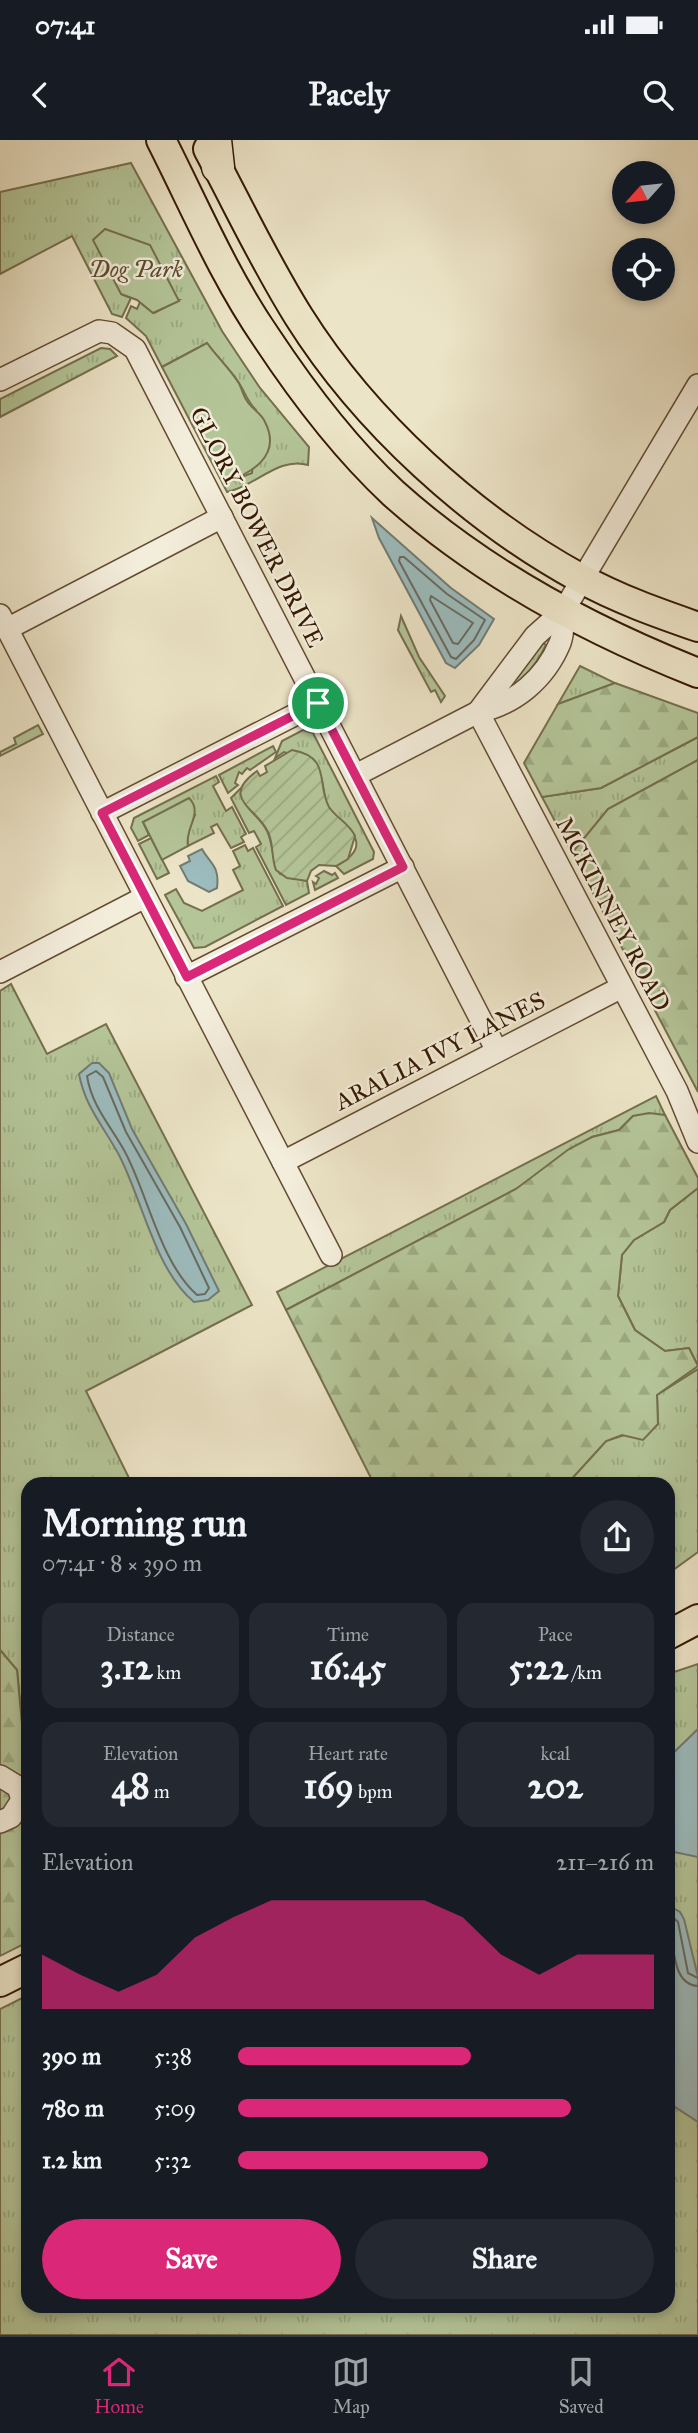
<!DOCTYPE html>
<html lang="en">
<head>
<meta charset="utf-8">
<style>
	body { margin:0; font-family:"IM FELL Great Primer",serif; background:#242831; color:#f1f3f6; height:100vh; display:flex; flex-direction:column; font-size:26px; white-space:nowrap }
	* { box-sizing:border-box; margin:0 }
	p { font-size:23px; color:#9ea1a6 }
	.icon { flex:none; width:38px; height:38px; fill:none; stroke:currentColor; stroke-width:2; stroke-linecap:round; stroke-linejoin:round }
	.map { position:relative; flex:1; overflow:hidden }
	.sheet { position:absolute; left:21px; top:1337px; width:654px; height:836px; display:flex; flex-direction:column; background:#171b24; border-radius:21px; box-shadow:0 4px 10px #0003 }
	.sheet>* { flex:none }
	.needle { width:46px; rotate:243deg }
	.controls { position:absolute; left:612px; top:21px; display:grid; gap:14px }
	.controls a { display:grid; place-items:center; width:63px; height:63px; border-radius:50%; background:#171b24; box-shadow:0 4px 10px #0003; font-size:35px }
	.pin { position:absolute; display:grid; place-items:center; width:60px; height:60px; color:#fff; margin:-30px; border:4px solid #fff; border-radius:50%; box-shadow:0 2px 7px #0007 }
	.round { display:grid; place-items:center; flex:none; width:74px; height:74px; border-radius:37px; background:#242831 }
	.summary { display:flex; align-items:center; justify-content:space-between; height:119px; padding:0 21px }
	h1 { font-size:38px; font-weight:800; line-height:52px }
	.figures { display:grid; grid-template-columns:repeat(3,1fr); gap:10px; height:119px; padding:7px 21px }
	.figures div { display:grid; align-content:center; border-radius:18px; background:#242831; text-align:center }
	.figures b { font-size:35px; font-weight:800 }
	.figures small { font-size:19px; font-weight:400 }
	.figures p { font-size:19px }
	.chart { height:196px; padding:14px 21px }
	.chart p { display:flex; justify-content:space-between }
	.chart svg { width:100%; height:126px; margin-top:7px; fill:#db2777; opacity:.7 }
	.button { display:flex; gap:14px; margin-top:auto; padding:14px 21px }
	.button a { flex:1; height:80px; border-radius:42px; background:#db2777; color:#fff; font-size:28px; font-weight:800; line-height:80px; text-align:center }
	.button a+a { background:#242831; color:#f1f3f6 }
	ul { padding:0 21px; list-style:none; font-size:23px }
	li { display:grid; grid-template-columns:112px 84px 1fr; align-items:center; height:52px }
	li i { height:18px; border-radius:9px; background:#db2777 }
	.status { display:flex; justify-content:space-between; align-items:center; height:49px; padding:0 35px; background:#171b24; direction:ltr }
	.status svg { height:19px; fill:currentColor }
	header { display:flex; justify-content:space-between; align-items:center; height:91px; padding:0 21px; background:#171b24; font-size:32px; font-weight:800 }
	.dock { display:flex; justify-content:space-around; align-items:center; height:98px; border-top:2px solid #363941; background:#171b24; font-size:19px; color:#9ea1a6 }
	.dock a { display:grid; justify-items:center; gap:4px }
	.dock .selected { color:#db2777 }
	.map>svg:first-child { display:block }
</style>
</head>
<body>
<div class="status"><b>07:41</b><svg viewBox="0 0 49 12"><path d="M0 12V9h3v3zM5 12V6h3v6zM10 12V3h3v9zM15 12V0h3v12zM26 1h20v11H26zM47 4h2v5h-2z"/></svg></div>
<header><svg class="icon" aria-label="back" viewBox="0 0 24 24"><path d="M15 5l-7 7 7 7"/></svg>Pacely<svg class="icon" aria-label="search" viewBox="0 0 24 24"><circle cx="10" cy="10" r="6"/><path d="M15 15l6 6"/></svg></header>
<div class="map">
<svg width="698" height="2195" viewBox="0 0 698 2195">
	<defs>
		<pattern id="grass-tufts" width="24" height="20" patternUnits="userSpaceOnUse" patternTransform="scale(1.75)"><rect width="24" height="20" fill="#b4c598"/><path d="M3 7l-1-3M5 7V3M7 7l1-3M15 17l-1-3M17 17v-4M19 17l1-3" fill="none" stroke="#9ba981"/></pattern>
		<pattern id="forest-firs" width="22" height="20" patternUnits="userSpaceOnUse" patternTransform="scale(1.75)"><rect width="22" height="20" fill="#b4c598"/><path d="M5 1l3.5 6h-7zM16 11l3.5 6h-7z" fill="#9ba981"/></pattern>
		<pattern id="garden-furrows" width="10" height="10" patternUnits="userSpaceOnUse" patternTransform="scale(1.75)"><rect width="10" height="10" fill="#b4c598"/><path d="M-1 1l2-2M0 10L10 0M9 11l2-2" fill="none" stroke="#9ba981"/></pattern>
	</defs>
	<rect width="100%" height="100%" fill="#ece4c7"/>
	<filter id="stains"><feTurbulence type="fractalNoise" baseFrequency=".00286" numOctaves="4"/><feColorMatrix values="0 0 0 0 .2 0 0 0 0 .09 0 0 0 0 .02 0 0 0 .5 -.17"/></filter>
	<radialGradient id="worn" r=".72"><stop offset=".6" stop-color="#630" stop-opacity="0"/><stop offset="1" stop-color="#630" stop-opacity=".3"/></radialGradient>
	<!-- grass -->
	<g fill="url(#grass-tufts)" stroke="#756f4e" stroke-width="2">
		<path d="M131 23 222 191 260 248 309 307 308 325C278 316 255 347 227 352L223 344 252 333 256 270C246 260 245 251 237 240 228 227 217 217 207 203L162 227 146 196 126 178 131 166 137 169 140 162 154 173 179 160 121 154 131 158 122 177 112 174 72 96 0 134V52Z"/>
		<polygon points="101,208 110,209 117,216 0,277 0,259"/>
		<polygon points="401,476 419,517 445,556 441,562 435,550 431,552 398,490"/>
		<path d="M542 502 546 505C534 530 518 544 497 558Z"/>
		<polygon points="580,526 615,543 558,564"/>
		<polygon points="38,585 43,594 0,616 0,612 16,604 14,598"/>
		<path d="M303 590 313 593 374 712 373 719 344 734 336 726C384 701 333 682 327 664 322 649 324 636 315 622L284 612 275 618 282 601Z"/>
		<polygon points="698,597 698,620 608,669 572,713 542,657 601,648"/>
		<polygon points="273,606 276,612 250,630 247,628 242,634 239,632 235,643 238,645 228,653 219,635"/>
		<polygon points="216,636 219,642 213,646 226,671 232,667 246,694 241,697 244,702 231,708 217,684 211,687 214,693 188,706 187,693 195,675 143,682 149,695 138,701 131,688 134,678"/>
		<path d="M241 648C242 670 258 673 267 691 274 705 271 720 280 734L307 741 309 753 286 765 256 707 261 704 254 691 249 693 231 658Z"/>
		<polygon points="151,698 169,733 157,739 139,704"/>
		<polygon points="245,705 248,711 253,708 283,766 205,807 194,808 165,755 176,749 184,763 202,771 243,750 233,730 240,726 233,711"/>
		<polygon points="324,731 332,735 335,733 338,738 315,750 313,742 316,744 319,738 316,736"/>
		<polygon points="11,844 47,914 106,884 252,1165 86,1251 132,1344 28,1344 28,1602 23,1595 17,1530 0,1510 0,851"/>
		<polygon points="656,956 665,975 633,976 619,990 592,997 516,1049 286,1170 277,1152"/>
		<polygon points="698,1048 698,1226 689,1208 665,1211 635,1190 618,1156 622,1115 634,1100 664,1082 670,1070"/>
		<polygon points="698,1229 698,1412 669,1433 668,1344 567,1344 606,1301 658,1284 657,1255"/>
		<polygon points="698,1524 698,2195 0,2195 0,1869 28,1855 28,2166 668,2166 668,1534"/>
	</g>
	<!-- forest -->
	<g fill="url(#forest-firs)" stroke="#756f4e" stroke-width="2">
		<polygon points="615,543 698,573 698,597 601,648 542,657 524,623 558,564"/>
		<polygon points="698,620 698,952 572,713 608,669"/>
		<polygon points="649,973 665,975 698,1038 698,1048 670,1070 664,1082 634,1100 622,1115 618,1156 635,1190 665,1211 689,1208 698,1226 657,1255 658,1284 643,1300 622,1295 606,1301 567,1344 374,1344 286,1170 516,1049 569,1009 592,997 619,990 633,976"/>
		<polygon points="0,1510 17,1530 23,1595 28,1602 28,1802 0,1816"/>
	</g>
	<!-- park -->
	<g fill="#b4c598" stroke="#756f4e" stroke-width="2">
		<polygon points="105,89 150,105 179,161 153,173 137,160 121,154 93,100"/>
		<path d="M207 203C217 217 229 228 238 242 242 248 243 256 247 261 252 269 261 273 265 282 283 317 249 334 223 344L162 227Z"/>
		<path d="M189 658C204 673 184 689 188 706L162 720 143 682Z"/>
	</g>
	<!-- garden -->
	<path fill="url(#garden-furrows)" stroke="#756f4e" stroke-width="2" d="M292 610C332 617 316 644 329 667 336 678 349 683 355 696L348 719 336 726 319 725 311 731 307 741 287 738 276 730C271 718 274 704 268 692 257 668 219 658 257 631L260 636 267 632 265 626Z"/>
	<!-- water -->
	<g fill="#9cbcbe" stroke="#737b73" stroke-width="2">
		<polygon points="372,378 451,448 494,479 479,505 455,528 446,523 379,398"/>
		<path d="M202 709C209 723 220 725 217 748L209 752 188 741 180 726 190 721 188 716Z"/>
		<path d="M92 923H99L109 933 132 989 186 1084 219 1151 208 1160 194 1162C155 1130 142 1059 119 1015 104 987 85 967 79 934Z"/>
		<polygon points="698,1589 698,1717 669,1711 668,1618"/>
		<polygon points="668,1765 680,1772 684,1779 698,1837 698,1982 669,1963"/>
	</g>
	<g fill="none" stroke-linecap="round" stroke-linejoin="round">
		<!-- shore -->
		<g stroke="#696a60" stroke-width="2">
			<polygon points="400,417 404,417 447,454 485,480 474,500 456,519 451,517 399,421"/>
			<polygon points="431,456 473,483 458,504 453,503 430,460"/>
			<path d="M96 931 103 937 126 992 180 1087 209 1148 205 1154 197 1155C160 1122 148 1055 125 1012 111 986 92 967 87 936Z"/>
			<polyline points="668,1773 678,1782 688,1833 698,1838"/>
			<path d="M668 1784C675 1803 671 1845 698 1846"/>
		</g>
		<!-- minor casing -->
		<g stroke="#644c34" stroke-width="24">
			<g id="minor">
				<polyline points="0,240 99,191 112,193 135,209 497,911"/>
				<polyline points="0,475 331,1115"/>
				<polyline points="7,489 222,377"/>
				<polyline points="478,572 677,951 698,1002"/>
				<polyline points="478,572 535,496 564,470 698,245"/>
				<path d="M356 635 478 572C515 564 545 539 560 503 564 493 563 480 564 470"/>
				<polyline points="102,673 318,563"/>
				<polyline points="0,832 145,757"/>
				<polyline points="186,837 403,727"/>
				<polyline points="283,1022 622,847"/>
				<polyline points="0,1636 18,1647 22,1660 11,1677 0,1682"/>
			</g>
		</g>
		<!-- major casing -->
		<g stroke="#361903" stroke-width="32">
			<g id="major">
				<path d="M161 0C194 65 224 136 266 197 301 250 346 309 393 353 481 432 589 490 698 533"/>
				<path d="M208 9C238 65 265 123 299 177 365 282 472 379 580 438 618 459 658 473 698 487"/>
				<polyline points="668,1495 698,1479"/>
				<polyline points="0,1842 28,1828"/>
			</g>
		</g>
		<!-- highway casing -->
		<g stroke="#361903" stroke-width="35">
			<polyline id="highway" points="215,0 218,27"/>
		</g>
		<!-- minor -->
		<use href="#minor" stroke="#f3eddb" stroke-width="21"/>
		<!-- major -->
		<use href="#major" stroke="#ece4c7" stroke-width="28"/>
		<!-- highway -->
		<use href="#highway" stroke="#ece4c7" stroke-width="32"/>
	</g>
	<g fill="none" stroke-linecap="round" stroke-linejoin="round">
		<!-- route casing -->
		<g stroke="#fff" stroke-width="14">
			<polygon id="route" points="318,563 403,727 187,837 102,673"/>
		</g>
		<!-- route -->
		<use href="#route" stroke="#db2777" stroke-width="9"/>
	</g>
	<g text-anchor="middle" stroke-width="5" stroke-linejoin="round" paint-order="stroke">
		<!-- park labels -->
		<g font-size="24" font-style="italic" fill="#5c4d30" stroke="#f3eddb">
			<text x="136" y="137">Dog Park</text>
		</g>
		<!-- street labels -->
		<g font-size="24" fill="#361903" stroke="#f3eddb">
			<text transform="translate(257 387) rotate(63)" y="8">GLORY BOWER DRIVE</text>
			<text transform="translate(613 774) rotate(62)" y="8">MCKINNEY ROAD</text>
			<text transform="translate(440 911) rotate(-27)" y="8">ARALIA IVY LANES</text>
		</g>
	</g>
	<rect width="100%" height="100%" filter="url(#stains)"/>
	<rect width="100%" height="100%" fill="url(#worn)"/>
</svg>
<div class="controls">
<a><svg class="needle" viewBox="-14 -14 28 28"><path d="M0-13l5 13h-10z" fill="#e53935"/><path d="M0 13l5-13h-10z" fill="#9ea1a6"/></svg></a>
<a><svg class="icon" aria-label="locate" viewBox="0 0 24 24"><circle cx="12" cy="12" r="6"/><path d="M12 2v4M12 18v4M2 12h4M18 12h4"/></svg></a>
</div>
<div class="pin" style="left:318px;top:563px;background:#1e9e55"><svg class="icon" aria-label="arrive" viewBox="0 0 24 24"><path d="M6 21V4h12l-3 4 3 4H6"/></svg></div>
<section class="sheet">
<div class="summary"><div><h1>Morning run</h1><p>07:41 · 8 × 390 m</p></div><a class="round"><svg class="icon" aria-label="share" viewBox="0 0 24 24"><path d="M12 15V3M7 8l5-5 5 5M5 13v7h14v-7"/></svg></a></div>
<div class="figures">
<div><p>Distance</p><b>3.12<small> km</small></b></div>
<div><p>Time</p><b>16:45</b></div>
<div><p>Pace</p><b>5:22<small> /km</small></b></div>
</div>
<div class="figures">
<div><p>Elevation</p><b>48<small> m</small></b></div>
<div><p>Heart rate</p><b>169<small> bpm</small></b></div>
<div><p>kcal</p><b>202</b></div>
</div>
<div class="chart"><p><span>Elevation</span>211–216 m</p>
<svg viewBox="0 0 160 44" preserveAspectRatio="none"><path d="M0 44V25L10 32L20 38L30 32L40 19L50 12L60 6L70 6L80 6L90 6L100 6L110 12L120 25L130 32L140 25L150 25L160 25V44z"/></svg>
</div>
<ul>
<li><b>390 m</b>5:38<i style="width:56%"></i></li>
<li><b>780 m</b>5:09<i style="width:80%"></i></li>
<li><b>1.2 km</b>5:32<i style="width:60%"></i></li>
</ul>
<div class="button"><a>Save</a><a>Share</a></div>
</section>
</div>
<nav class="dock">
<a class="selected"><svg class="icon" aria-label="home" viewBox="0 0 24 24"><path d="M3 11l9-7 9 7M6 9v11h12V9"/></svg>Home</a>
<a><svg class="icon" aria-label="map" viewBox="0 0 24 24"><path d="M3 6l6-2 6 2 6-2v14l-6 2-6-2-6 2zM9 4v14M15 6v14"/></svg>Map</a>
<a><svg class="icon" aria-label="saved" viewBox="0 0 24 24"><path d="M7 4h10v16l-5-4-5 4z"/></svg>Saved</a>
</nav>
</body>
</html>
